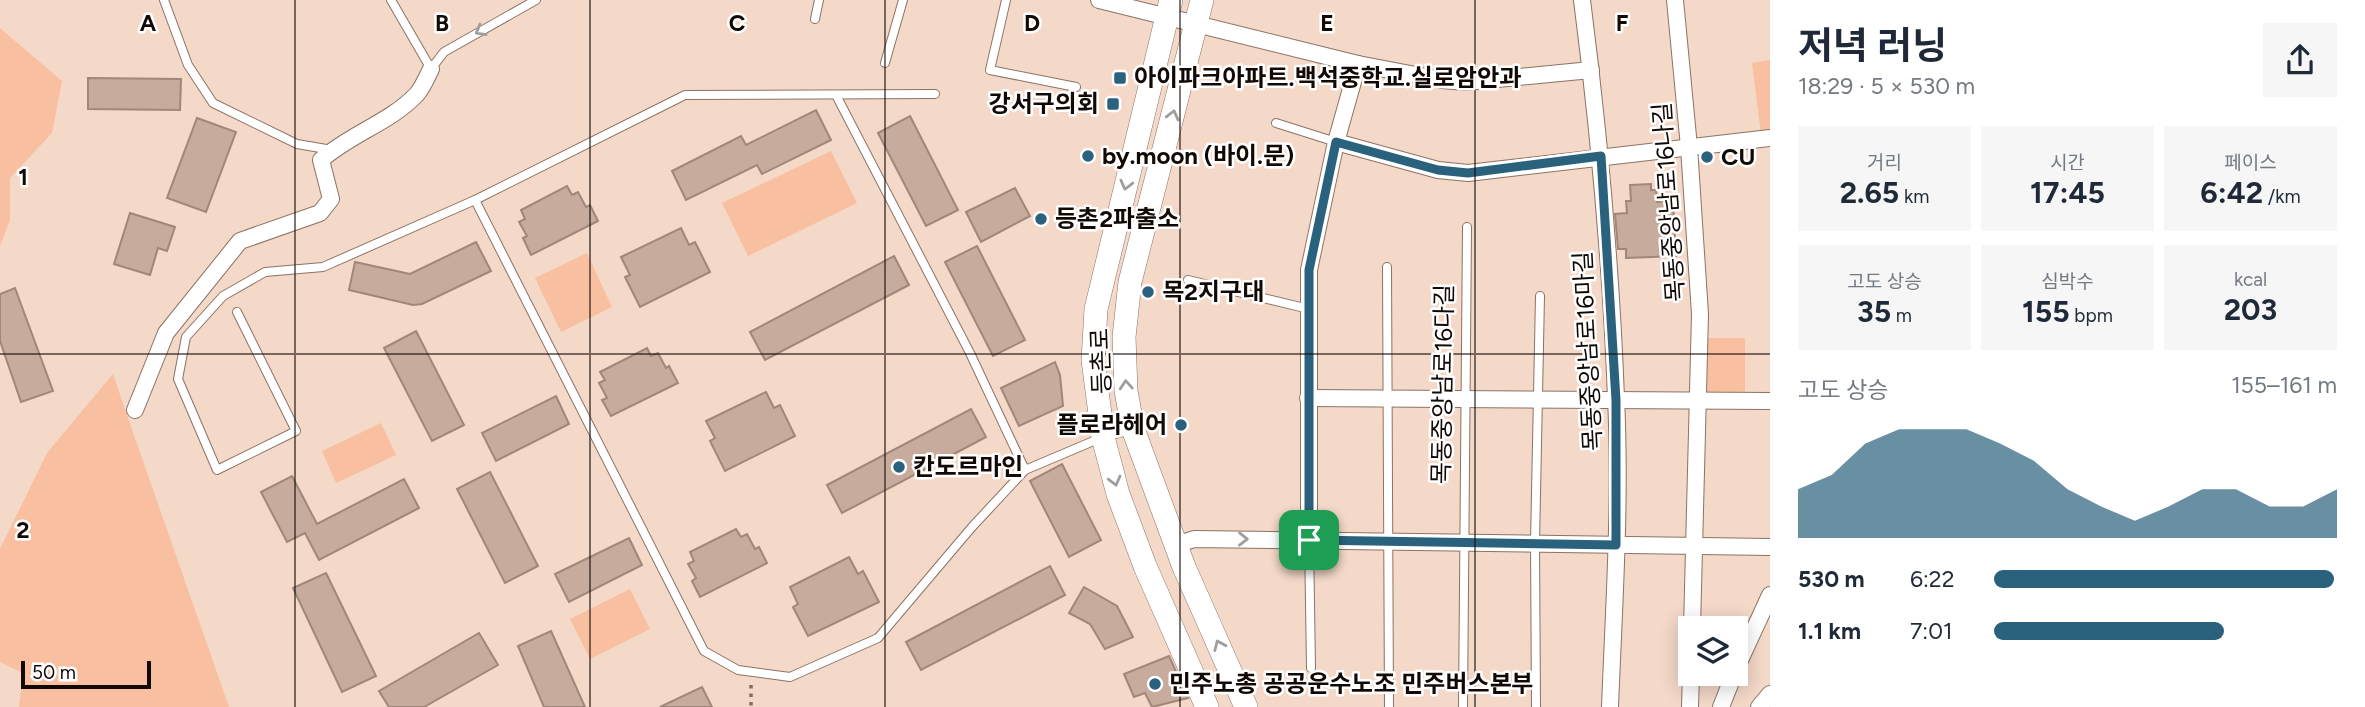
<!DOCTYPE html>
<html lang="ko">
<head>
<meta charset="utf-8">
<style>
	body { margin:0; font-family:Figtree,"Noto Sans KR",sans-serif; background:#f6f6f7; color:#1f2937; height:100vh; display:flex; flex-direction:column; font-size:26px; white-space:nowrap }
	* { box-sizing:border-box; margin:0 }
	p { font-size:23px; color:#747a83 }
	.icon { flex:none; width:38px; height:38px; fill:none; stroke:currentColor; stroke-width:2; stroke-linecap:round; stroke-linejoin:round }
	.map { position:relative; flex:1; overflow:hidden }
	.sheet { display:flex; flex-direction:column; background:#fff; width:595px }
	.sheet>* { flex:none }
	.buttons { position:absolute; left:1678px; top:616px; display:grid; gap:14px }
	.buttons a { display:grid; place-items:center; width:70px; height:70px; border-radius:0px; background:#fff; box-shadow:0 4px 18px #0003; font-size:35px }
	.scale { position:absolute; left:21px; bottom:18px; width:130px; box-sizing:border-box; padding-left:7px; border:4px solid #120905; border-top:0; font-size:19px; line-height:24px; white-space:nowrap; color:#120905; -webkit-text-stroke:5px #fff; paint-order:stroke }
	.pin { position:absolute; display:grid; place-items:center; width:60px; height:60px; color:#fff; margin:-30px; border-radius:14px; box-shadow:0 4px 10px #0006 }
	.round { display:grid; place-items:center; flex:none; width:74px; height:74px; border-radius:0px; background:#f6f6f7 }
	.headline { display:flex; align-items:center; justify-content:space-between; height:119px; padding:0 28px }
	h1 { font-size:38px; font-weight:700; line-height:52px }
	.metrics { display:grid; grid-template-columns:repeat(3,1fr); gap:10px; height:119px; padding:7px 28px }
	.metrics div { display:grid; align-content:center; border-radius:0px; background:#f6f6f7; text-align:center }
	.metrics b { font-size:30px; font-weight:700 }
	.metrics small { font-size:19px; font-weight:400 }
	.metrics p { font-size:19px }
	.chart { height:196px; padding:14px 28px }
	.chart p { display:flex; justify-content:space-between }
	.chart svg { width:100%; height:126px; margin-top:7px; fill:#2a617c; opacity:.7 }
	ul { padding:0 28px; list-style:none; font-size:23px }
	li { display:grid; grid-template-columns:112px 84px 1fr; align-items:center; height:52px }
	li i { height:18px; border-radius:9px; background:#2a617c }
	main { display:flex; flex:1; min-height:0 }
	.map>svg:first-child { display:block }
</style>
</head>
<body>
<main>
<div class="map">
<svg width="1770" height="707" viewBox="0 0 1770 707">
	<rect width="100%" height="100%" fill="#f4d8c8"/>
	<!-- green -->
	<g fill="#f8c0a0">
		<polygon points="0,28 62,81 52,133 10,178 10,220 0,246"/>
		<polygon points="1770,60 1770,133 1761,134 1752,63"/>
		<polygon points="831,151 857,203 748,256 722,203"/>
		<polygon points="587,253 612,307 561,332 535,278"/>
		<rect x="1705" y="338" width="40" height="56"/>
		<polygon points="113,374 129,421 229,707 19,707 23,673 0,662 0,549 47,453"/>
		<polygon points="381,423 396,455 336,483 322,451"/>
		<polygon points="630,589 650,629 590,659 570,619"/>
	</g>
	<!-- building -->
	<g fill="#c7ac9d" stroke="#a08779" stroke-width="2">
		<polygon points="88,78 181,79 180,110 88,109"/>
		<polygon points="816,110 831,140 762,174 757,165 686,200 672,171 741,136 746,145"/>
		<polygon points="910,116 958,210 926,226 878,133"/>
		<polygon points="197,118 236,132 206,212 167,198"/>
		<polygon points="1651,184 1651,190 1656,190 1657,202 1673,201 1676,256 1626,258 1626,249 1618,249 1615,214 1627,213 1626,201 1631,201 1630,185"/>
		<polygon points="567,186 572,195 578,192 586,207 590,205 598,221 531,255 523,238 527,236 519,222 525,219 521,210"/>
		<polygon points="1015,188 1030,216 981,242 966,212"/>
		<polygon points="130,213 175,227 167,251 158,248 150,275 114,264"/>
		<polygon points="681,228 689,245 695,242 710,272 640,307 625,277 630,275 621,257"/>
		<polygon points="476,242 491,271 422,304 413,305 349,290 355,262 410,274"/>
		<polygon points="977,246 1025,340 993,356 945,262"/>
		<polygon points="894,256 909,285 765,360 750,332"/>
		<polygon points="15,288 53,391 21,402 0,341 0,294"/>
		<polygon points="416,331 464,425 432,441 384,348"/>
		<polygon points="647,348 651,356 658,353 666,368 669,366 678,383 611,416 602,400 607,398 599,383 605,380 600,372"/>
		<polygon points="1055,362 1060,375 1063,406 1019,426 1001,388"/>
		<polygon points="766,392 774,408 780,405 795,436 725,471 710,441 715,438 706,421"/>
		<polygon points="556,396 569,424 496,461 482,433"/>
		<polygon points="971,409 986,437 842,513 827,485"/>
		<polygon points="1062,464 1101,540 1069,557 1030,481"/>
		<polygon points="490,472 538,566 505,583 457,489"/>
		<polygon points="292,476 317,524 404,479 419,508 319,560 305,533 287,542 261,492"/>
		<polygon points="736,529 741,537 747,534 755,549 759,547 767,563 700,597 692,581 696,578 688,564 694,561 690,552"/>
		<polygon points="629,538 642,565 569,602 555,574"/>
		<polygon points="849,557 858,574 863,571 879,602 808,636 793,607 798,604 790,587"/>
		<polygon points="1050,566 1065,595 921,670 906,642"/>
		<polygon points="326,573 376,676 342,692 293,588"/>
		<polygon points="1084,587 1117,606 1133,637 1105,649 1090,624 1069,613"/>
		<polygon points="551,631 585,707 544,707 518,646"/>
		<polygon points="479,633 498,665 424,707 389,707 379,691"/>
		<polygon points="1169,656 1188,698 1152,707 1145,693 1134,697 1124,674"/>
		<polygon points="702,687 712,707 660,707"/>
	</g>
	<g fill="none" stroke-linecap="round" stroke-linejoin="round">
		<!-- service casing -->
		<g stroke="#8b7365" stroke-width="10">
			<g id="service">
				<polyline points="164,0 188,65 213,103 297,144 332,150"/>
				<polyline points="391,0 431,69 444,52 536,0"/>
				<polyline points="1006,0 990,70 1076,87"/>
				<polyline points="815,19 819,0"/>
				<polyline points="885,63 903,0"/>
				<polyline points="836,95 970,353 1025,470"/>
				<polyline points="1276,123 1336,142"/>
				<polyline points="475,200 704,651 738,670 790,677 878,638 972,527 1025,470 1103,437 1131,430"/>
				<polyline points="1387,267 1389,707"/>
				<polyline points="1188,280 1309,309"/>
				<polyline points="237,312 296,431 217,470 178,379 186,337 223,296 265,272 323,267 475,200 685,95 935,94"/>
				<polyline points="1309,540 1311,668"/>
				<polyline points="1463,707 1467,227"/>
				<polyline points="1536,707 1535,543 1540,296"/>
			</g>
		</g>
		<!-- minor casing -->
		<g stroke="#8b7365" stroke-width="18">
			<g id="minor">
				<polyline points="1099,0 1358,64 1442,80 1466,82 1591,70"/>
				<path d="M1582 0C1599 132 1611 265 1616 398 1621 501 1614 604 1610 707"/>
				<polyline points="1675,0 1689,147 1700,314 1692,628"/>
				<polyline points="1336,142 1438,170 1468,173 1770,138"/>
				<polyline points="1308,398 1770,401"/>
				<path d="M135 410 166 333 240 241 320 213 331 199 321 160C350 134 391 122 417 94 423 87 427 77 431 69"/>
				<polyline points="1309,540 1309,270 1336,142 1358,64"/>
				<polyline points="1176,545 1194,539 1770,547"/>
				<polyline points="1736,669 1770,595"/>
				<polyline points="1690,707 1691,674"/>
				<polyline points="1721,707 1734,674"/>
				<polyline points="1759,707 1770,694"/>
			</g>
		</g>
		<!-- secondary casing -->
		<g stroke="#8b7365" stroke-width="24">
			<g id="secondary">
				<polyline points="1171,0 1096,309 1093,360 1103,437 1118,494 1145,566 1207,707"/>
				<polyline points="1202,0 1130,282 1124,337 1126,391 1133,429 1184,567 1246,707"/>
			</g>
		</g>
		<!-- path -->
		<polyline stroke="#816f65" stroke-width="3.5" stroke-dasharray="3.5 5" stroke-linecap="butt" points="751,685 751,707"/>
		<!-- service -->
		<use href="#service" stroke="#fff" stroke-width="8"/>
		<!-- minor -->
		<use href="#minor" stroke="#fff" stroke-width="16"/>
		<!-- secondary -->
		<use href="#secondary" stroke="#fff" stroke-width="23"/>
	</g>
	<!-- one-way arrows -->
	<defs><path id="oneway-chevron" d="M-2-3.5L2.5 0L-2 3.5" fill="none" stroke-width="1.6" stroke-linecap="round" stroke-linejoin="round" transform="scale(1.75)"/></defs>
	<g stroke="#a09d9b">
		<use href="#oneway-chevron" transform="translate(480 31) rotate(150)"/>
		<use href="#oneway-chevron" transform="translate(1173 115) rotate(-76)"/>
		<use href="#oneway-chevron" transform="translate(1126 185) rotate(104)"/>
		<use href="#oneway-chevron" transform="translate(1126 385) rotate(-94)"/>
		<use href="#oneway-chevron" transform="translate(1115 481) rotate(75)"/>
		<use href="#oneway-chevron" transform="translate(1243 539) rotate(1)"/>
		<use href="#oneway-chevron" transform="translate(1219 645) rotate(-114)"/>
	</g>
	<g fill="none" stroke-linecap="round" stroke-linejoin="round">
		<!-- route casing -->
		<g stroke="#fff" stroke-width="14">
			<polygon id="route" points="1336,142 1438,170 1468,173 1601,156 1616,400 1616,545 1309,540 1309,270"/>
		</g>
		<!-- route -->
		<use href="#route" stroke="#2a617c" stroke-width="9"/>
	</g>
	<!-- grid -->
	<path fill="none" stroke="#120905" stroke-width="2" stroke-opacity="0.55" d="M295 0V707M590 0V707M885 0V707M1180 0V707M1475 0V707M0 354H1770"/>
	<!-- markers -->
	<g fill="#2a617c" stroke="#fff" stroke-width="2.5">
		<rect x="1113" y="71" width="14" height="14" rx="3.5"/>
		<rect x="1106" y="97" width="14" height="14" rx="3.5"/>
		<circle cx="1088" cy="156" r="7"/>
		<circle cx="1707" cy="157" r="7"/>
		<circle cx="1041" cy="219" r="7"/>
		<circle cx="1148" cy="292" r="7"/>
		<circle cx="1181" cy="425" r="7"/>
		<circle cx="899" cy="467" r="7"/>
		<circle cx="1155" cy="684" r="7"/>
	</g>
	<g text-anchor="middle" stroke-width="5" stroke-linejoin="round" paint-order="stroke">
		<!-- poi labels -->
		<g font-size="24" font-weight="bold" fill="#120905" stroke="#fff" text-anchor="start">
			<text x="1134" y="86">아이파크아파트.백석중학교.실로암안과</text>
			<text x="1099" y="112" text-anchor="end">강서구의회</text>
			<text x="1102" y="164">by.moon (바이.문)</text>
			<text x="1721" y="165">CU</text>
			<text x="1055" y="227">등촌2파출소</text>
			<text x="1162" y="300">목2지구대</text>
			<text x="1167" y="433" text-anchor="end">플로라헤어</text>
			<text x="913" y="475">칸도르마인</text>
			<text x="1169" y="692">민주노총 공공운수노조 민주버스본부</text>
		</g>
		<!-- street labels -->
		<g font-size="24" fill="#120905" stroke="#fff">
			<text transform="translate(1669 202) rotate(-94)" y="8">목동중앙남로16나길</text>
			<text transform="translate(1588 351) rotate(-93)" y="8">목동중앙남로16마길</text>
			<text transform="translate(1101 361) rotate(-92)" y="8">등촌로</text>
			<text transform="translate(1443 384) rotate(-89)" y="8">목동중앙남로16다길</text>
		</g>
	</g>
	<g font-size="23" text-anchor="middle" font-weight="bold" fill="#120905" stroke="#fff" stroke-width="5" stroke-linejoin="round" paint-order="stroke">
		<text x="148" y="31">A</text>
		<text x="442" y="31">B</text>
		<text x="737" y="31">C</text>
		<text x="1032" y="31">D</text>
		<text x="1327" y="31">E</text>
		<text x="1622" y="31">F</text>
		<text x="23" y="185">1</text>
		<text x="23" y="538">2</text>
	</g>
</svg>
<div class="buttons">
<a><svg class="icon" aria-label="layers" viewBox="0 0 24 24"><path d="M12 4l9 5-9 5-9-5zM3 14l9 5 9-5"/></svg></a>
</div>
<div class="scale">50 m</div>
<div class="pin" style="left:1309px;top:540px;background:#1e9e55"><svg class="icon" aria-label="arrive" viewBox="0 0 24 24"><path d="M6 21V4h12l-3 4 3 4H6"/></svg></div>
</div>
<section class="sheet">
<div class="headline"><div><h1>저녁 러닝</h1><p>18:29 · 5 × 530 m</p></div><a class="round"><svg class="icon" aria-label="share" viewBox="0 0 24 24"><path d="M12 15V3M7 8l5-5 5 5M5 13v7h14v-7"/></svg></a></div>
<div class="metrics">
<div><p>거리</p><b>2.65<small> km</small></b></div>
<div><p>시간</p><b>17:45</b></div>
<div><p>페이스</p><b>6:42<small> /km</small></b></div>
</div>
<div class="metrics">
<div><p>고도 상승</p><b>35<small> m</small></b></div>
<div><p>심박수</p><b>155<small> bpm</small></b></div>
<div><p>kcal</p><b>203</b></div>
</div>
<div class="chart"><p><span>고도 상승</span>155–161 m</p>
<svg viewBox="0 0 160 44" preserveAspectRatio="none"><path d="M0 44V27L10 22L20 11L30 6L40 6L50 6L60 11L70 17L80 27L90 33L100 38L110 33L120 27L130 27L140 33L150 33L160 27V44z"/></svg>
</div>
<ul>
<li><b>530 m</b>6:22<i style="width:99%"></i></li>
<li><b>1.1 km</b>7:01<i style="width:67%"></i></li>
</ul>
</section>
</main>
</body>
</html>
